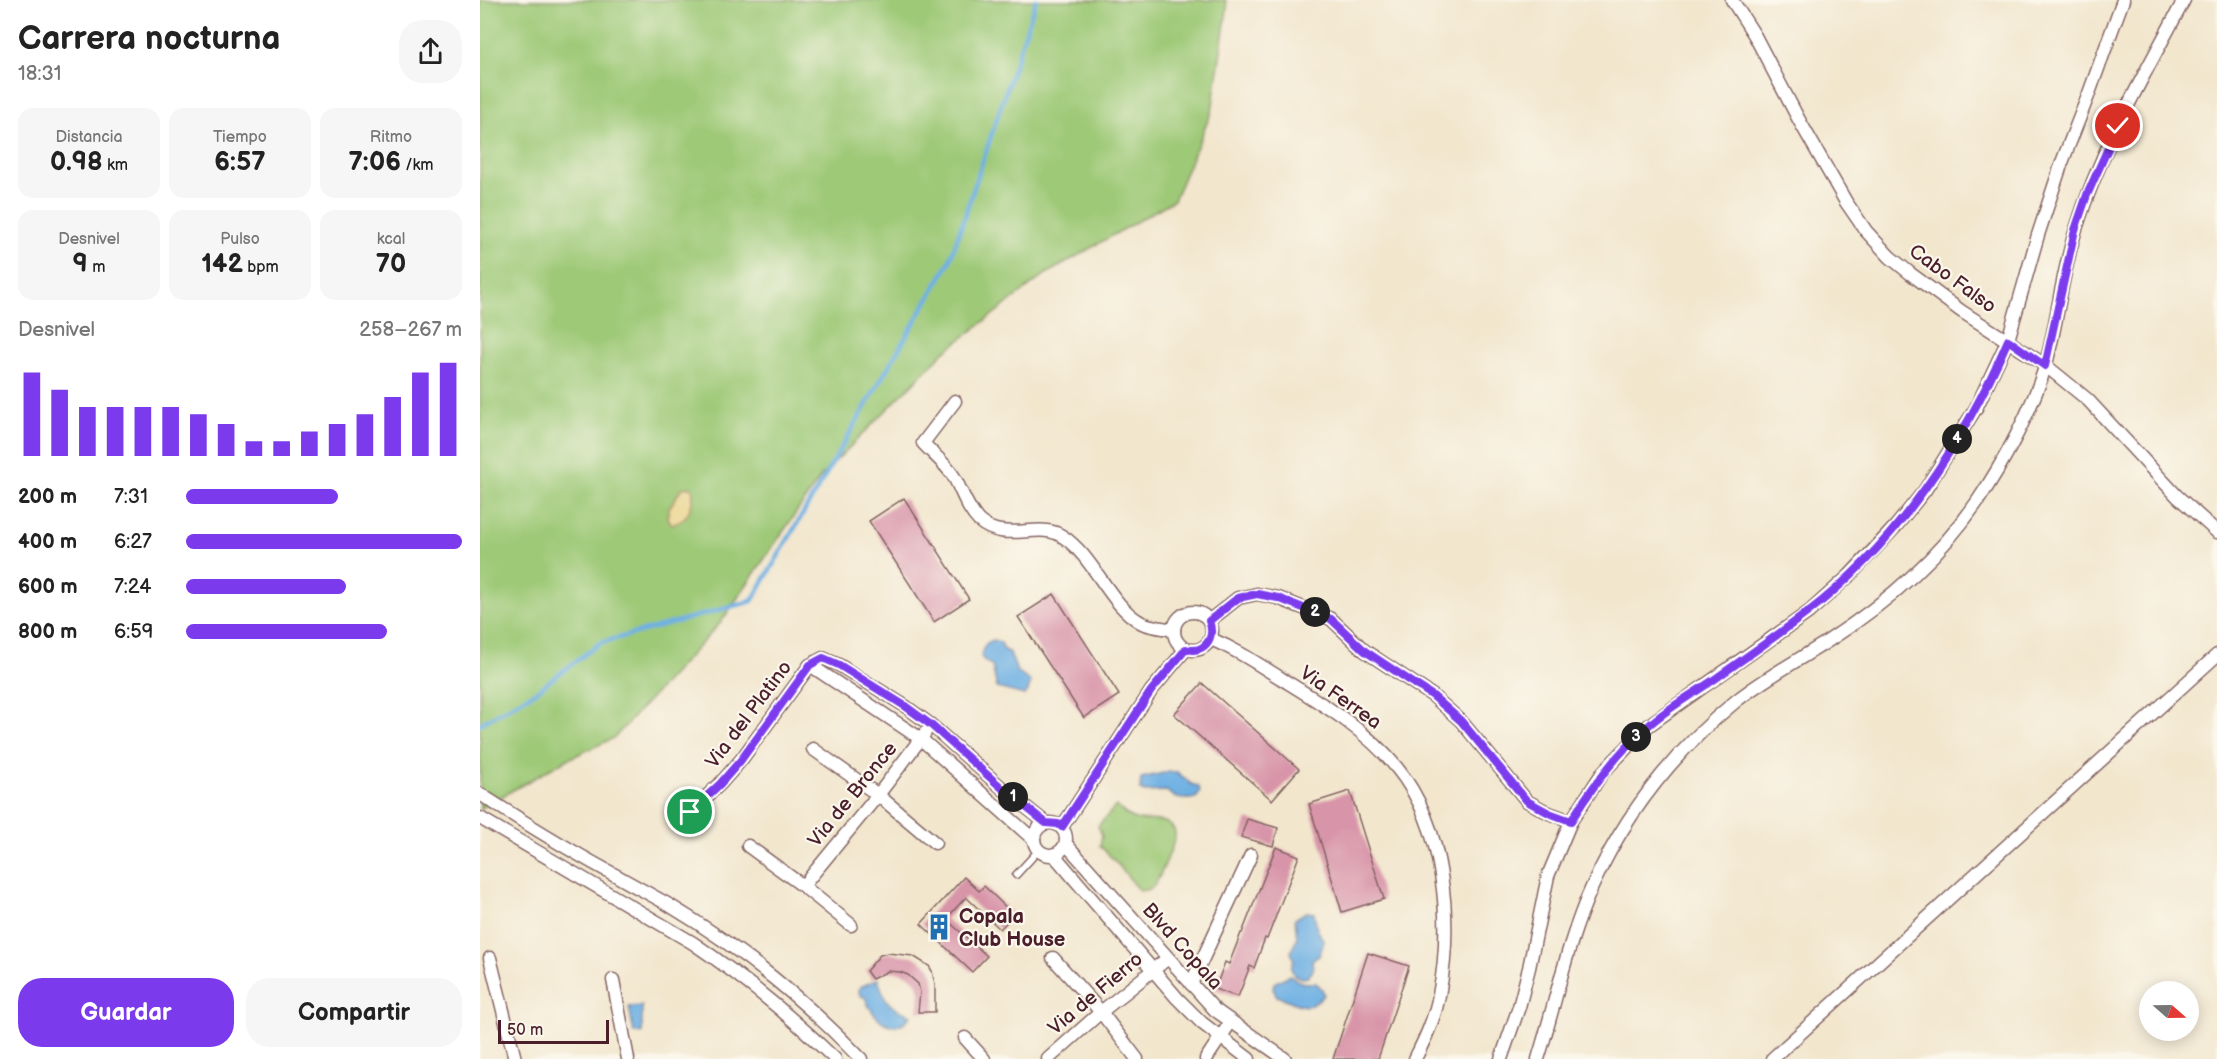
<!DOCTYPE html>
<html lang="es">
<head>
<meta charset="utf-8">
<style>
	body { margin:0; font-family:"Balsamiq Sans",sans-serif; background:#f6f6f6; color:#222; height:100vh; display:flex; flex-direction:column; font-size:22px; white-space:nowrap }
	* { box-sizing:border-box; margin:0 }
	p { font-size:20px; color:#767676 }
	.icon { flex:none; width:33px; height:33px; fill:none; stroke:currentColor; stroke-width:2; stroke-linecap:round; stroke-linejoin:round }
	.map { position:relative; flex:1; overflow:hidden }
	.panel { display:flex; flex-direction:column; background:#fff; width:480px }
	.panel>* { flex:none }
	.needle { width:39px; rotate:110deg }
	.controls { position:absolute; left:1659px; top:981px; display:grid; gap:12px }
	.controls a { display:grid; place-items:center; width:60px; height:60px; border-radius:50%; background:#fff; box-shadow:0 3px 15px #0003; font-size:30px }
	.scale { position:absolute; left:18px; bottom:15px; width:111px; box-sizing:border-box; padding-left:6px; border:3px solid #4a1f2b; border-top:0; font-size:16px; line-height:21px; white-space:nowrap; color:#4a1f2b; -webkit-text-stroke:4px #fbf7ec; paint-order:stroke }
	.pin { position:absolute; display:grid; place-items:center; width:51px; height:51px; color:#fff; margin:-26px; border:3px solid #fff; border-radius:50%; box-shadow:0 2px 6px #0007 }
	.km { position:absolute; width:30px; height:30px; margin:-15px; border-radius:50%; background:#222; color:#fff; font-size:16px; line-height:30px; text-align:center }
	.round { display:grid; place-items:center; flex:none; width:63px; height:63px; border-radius:24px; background:#f6f6f6 }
	.overview { display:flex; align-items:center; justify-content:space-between; height:102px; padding:0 18px }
	h1 { font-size:33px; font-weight:700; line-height:45px }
	.stats { display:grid; grid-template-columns:repeat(3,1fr); gap:9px; height:102px; padding:6px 18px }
	.stats div { display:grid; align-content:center; border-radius:15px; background:#f6f6f6; text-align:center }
	.stats b { font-size:26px; font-weight:700 }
	.stats small { font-size:16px; font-weight:400 }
	.stats p { font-size:16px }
	.chart { height:168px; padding:12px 18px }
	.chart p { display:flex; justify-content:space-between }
	.chart svg { width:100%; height:108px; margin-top:6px; stroke:#7c3aed; stroke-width:6 }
	.primary-button { display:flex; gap:12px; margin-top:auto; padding:12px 18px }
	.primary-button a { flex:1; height:69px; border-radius:24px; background:#7c3aed; color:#fff; font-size:24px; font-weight:700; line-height:69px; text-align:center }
	.primary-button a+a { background:#f6f6f6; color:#222 }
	ul { padding:0 18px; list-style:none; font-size:20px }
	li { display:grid; grid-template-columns:96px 72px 1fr; align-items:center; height:45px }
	li i { height:15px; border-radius:8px; background:#7c3aed }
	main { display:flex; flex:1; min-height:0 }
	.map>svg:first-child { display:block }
</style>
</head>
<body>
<main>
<section class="panel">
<div class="overview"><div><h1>Carrera nocturna</h1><p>18:31</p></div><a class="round"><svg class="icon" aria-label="share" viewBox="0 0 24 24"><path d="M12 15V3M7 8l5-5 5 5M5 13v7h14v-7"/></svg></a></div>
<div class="stats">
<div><p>Distancia</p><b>0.98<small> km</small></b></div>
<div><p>Tiempo</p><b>6:57</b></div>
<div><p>Ritmo</p><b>7:06<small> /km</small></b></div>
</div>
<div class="stats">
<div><p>Desnivel</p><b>9<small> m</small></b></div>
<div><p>Pulso</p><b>142<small> bpm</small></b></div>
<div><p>kcal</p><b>70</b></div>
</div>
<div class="chart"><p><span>Desnivel</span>258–267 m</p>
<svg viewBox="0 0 160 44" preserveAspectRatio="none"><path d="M5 44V10M15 44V17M25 44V24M35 44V24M45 44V24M55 44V24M65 44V27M75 44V31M85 44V38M95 44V38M105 44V34M115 44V31M125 44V27M135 44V20M145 44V10M155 44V6"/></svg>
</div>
<ul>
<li><b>200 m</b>7:31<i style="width:55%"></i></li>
<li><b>400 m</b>6:27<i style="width:100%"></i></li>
<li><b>600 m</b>7:24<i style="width:58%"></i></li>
<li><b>800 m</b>6:59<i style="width:73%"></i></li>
</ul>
<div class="primary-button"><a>Guardar</a><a>Compartir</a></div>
</section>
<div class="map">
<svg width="1737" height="1059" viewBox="0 0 1737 1059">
	<rect width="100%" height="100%" fill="#fbf7ec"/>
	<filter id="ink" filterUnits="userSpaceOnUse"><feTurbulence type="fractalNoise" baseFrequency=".0167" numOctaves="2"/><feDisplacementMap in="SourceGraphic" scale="12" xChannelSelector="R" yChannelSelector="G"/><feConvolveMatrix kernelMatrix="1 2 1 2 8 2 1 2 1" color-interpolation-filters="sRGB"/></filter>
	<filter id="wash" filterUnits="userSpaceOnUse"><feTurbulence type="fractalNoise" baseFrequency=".008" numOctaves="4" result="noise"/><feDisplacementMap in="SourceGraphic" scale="24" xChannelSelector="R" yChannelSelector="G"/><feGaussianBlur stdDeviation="1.35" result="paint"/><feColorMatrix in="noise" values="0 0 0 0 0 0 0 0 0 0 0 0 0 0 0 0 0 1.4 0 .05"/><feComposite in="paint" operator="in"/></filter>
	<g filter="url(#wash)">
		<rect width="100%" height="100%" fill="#f2e6cd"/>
		<!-- green -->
		<g fill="#9ec977" stroke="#747451" stroke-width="1.5">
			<polygon points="0,0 746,0 747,9 732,111 694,200 566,274 464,352 342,475 241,622 134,738 84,761 0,809"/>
			<path d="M636 806C642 811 647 817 655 819 666 823 683 817 691 826 693 828 695 831 695 834 695 843 679 880 673 887 670 890 664 890 660 891L635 861 620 846 622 836 618 826Z"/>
		</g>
		<!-- sand -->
		<path fill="#eeda9e" stroke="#9c7c64" stroke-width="1.5" d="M212 487C215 501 209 522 192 524L187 518 189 508 202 488Z"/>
		<!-- water -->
		<g fill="#6eb0e3" stroke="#5c6887" stroke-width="1.5">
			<path d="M514 640 521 643 524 650 530 653 537 672 551 682 548 691 544 695 517 688 512 665 505 662 501 656C503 647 505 642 514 640Z"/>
			<path d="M688 772H697L711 784 718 786 720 791C717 799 716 798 709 799 696 799 698 799 686 791L665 792 660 790 661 778Z"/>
			<polygon points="826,912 834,913 837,929 844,942 839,956 832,960 833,970 828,977 822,978 814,975 811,968 814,959 811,952 817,938 815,919"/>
			<path d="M810 975C821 984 822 983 836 983L842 989 844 995C826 1015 818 1002 797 996L793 989 794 983Z"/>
			<path d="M398 979C405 1002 408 1007 431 1015 415 1039 391 1017 385 997L381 996 379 992 380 987Z"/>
			<polygon points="162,1006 162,1033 154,1033 149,1007"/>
		</g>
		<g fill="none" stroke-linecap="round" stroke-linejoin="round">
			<!-- stream -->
			<polyline stroke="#6eb0e3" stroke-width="4.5" points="0,724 55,692 120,643 272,601 469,263 556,0"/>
		</g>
		<g id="blocks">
			<!-- building -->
			<g fill="#d894a9">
				<polygon points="424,498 489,599 454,622 389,521"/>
				<polygon points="574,594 639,695 604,718 538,617"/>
				<polygon points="722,683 819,769 792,800 694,714"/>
				<polygon points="870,791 904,899 862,912 829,804"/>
				<polygon points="767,819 798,828 793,846 761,837"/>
				<polygon points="796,847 819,856 787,939 785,938 774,968 770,966 758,997 735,989 745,962 749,964 761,933 762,933"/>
				<polygon points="484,877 499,891 504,886 534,915 520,929 486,897 466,919 507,956 492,972 441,924"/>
				<polygon points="408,953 433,956 449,966 452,971 455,984 455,1012 438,1012 440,992 438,984 428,975 420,972 408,971 392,979 386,971 400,955"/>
				<polygon points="888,953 929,966 898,1059 853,1059"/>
			</g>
		</g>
	</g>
	<g filter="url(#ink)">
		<use href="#blocks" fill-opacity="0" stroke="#856564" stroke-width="1.5"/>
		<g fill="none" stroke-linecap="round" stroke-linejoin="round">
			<!-- lane casing -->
			<g stroke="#856564" stroke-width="9">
				<polyline id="lane" points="536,875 558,851"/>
			</g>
			<!-- street casing -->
			<g stroke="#856564" stroke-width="15">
				<g id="street">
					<polyline points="1252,0 1275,36 1319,120 1366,202 1386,231 1410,257 1431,274 1481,311 1565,365 1608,400 1697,496 1737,532"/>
					<path d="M475 401 443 443C453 454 467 465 474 477 482 491 487 509 499 521 525 544 559 521 582 536 614 556 630 607 662 623 672 627 683 628 694 630"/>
					<circle cx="713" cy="631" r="19"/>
					<polyline points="729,621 758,598 777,594 798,598 851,619 885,651 953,696 981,721 1047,801 1069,813 1091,821"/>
					<path d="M731 639C759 651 776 663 802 679 844 705 885 729 917 768 965 827 973 923 959 995 955 1018 945 1039 935 1059"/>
					<polyline points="330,665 441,739 554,840"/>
					<polyline points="333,749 398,795 455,843"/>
					<path d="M0 794C45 823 90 851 137 876 154 886 172 895 189 905 259 947 325 1000 381 1059"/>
					<polyline points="210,812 240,784 261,760 330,665 343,658 359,665 425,706 451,725 522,788 566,823"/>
					<path d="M0 818 213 943C263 977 311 1016 355 1059"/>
					<circle cx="570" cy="839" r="16"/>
					<polyline points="582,827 671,691 706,649"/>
					<polyline points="586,844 735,1010 805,1059"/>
					<polyline points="268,846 323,886 371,925"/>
					<polyline points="574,855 697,998 722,1023 769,1059"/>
					<polyline points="323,886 398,795 445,733"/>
					<polyline points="10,958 35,1059"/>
					<polyline points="573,958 621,1012 657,1059"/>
					<polyline points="133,980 148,1059"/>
					<polyline points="711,984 771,855"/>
					<polyline points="485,1038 504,1059"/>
					<polyline points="568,1059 621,1012 688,958"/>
					<polyline points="726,1059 750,1023"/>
					<polyline points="1021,1059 1039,1007 1049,968 1068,876 1091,821 1123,772 1169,725 1329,612 1370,575 1416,526 1445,490 1496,408 1528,340 1558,235 1581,165 1608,96 1643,0"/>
					<path d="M1058 1059C1076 1002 1087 942 1112 887 1145 814 1194 752 1256 701 1285 678 1317 661 1348 641 1405 604 1458 559 1497 502 1523 464 1553 408 1566 364 1578 319 1582 271 1597 226 1622 146 1665 74 1704 0"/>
					<polyline points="1292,1059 1737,655"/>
				</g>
			</g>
			<!-- lane -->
			<use href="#lane" stroke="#fff" stroke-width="6"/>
			<!-- street -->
			<use href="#street" stroke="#fff" stroke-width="12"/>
		</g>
	</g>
	<g fill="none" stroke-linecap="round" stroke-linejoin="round" filter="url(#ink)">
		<!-- route casing -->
		<g stroke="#fff" stroke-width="12">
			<path id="route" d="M210 812 240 784 261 760 330 665 343 658 359 665 425 706 451 725 522 788 566 823 578 824 582 827 671 691 706 649C724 654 736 638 729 621L758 598 777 594 798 598 851 619 885 651 953 696 981 721 1047 801 1069 813 1091 821C1113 785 1137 753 1168 726 1189 707 1213 694 1235 679 1266 657 1298 635 1328 612 1417 544 1484 442 1528 340L1565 366 1595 230 1607 195 1638 126"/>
		</g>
		<!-- route -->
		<use href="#route" stroke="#7c3aed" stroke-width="8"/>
	</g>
	<!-- icons -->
	<defs>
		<g id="building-bare" transform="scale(2.07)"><path d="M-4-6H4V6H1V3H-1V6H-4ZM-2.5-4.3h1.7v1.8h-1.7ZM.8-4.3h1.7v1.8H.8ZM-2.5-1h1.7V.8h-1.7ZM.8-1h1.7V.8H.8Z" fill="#1f6fb2" stroke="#fbf7ec" stroke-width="2.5" paint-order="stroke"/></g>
	</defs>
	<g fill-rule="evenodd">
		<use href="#building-bare" x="459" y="927"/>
	</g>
	<g text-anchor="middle" stroke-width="4.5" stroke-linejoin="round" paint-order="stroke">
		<!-- street labels -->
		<g font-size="20" fill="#4a1f2b" stroke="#fbf7ec">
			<text transform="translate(1473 278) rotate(36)" y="7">Cabo Falso</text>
			<text transform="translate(861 697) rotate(35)" y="7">Via Ferrea</text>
			<text transform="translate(268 714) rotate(-53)" y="7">Via del Platino</text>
			<text transform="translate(372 794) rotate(-51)" y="7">Via de Bronce</text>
			<text transform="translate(703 946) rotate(48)" y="7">Blvd Copala</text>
			<text transform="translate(615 993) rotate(-40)" y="7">Via de Fierro</text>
		</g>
		<!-- poi labels -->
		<g font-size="20" font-weight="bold" fill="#4a1f2b" stroke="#fbf7ec" text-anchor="start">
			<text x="479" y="923">Copala<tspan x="479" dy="23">Club House</tspan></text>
		</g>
	</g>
</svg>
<div class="controls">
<a><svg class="needle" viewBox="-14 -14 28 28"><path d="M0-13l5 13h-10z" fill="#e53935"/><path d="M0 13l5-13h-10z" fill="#767676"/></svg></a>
</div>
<div class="scale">50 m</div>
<div class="pin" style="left:210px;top:812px;background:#1e9e55"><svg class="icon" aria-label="arrive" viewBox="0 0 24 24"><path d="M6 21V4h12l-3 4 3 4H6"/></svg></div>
<div class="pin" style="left:1638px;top:126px;background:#d93025"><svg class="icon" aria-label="check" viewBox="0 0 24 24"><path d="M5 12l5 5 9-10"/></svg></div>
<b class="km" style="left:533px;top:797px">1</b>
<b class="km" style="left:835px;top:612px">2</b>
<b class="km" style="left:1156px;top:737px">3</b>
<b class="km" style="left:1477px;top:439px">4</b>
</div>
</main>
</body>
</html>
